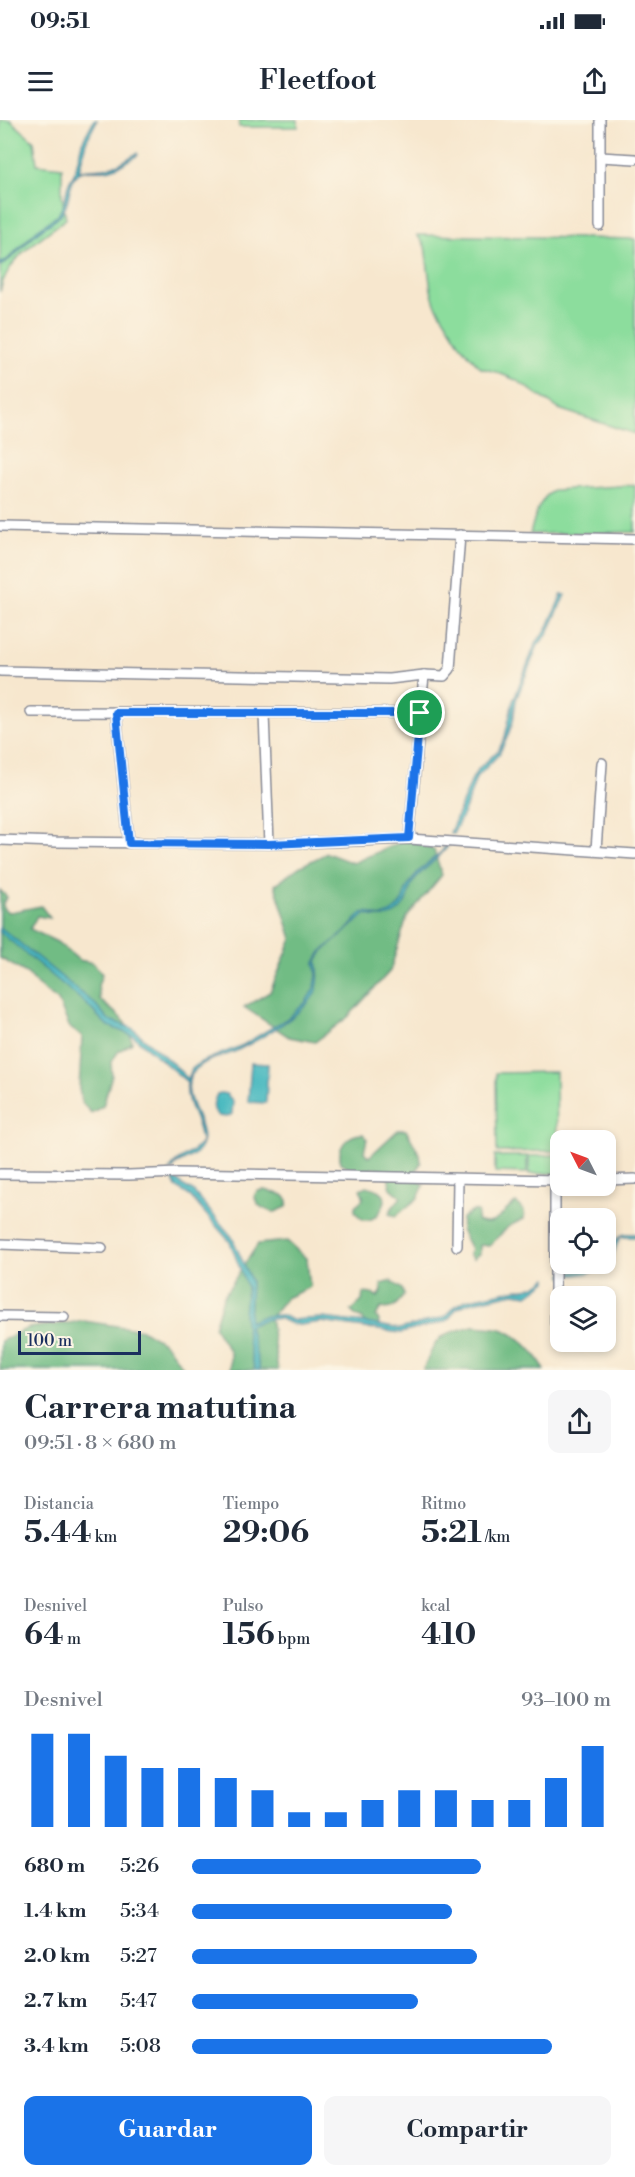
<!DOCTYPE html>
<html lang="es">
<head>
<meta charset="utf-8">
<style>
	body { margin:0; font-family:"Libre Bodoni",serif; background:#f6f6f7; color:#1f2937; height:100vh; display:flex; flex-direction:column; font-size:22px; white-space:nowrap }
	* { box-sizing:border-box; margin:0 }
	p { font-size:20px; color:#747a83 }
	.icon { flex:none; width:33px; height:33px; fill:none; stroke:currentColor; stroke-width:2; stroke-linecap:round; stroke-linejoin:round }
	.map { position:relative; height:1250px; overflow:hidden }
	.panel { display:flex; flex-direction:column; background:#fff; flex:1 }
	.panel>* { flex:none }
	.needle { width:39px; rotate:312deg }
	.buttons { position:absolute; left:550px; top:1010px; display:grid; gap:12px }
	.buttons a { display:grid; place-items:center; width:66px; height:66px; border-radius:12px; background:#fff; box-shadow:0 3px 9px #0003; font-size:30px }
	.scale { position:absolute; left:18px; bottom:15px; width:123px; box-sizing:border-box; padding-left:6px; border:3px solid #1b2f5e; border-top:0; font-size:16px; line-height:21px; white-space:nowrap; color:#1b2f5e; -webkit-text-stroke:4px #fcf5e5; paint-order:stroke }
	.pin { position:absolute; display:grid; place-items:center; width:51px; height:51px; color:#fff; margin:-26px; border:3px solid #fff; border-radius:50%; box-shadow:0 2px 6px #0007 }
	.round { display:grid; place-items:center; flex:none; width:63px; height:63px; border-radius:12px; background:#f6f6f7 }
	.summary { display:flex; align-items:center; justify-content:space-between; height:102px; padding:0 24px }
	h1 { font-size:33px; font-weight:700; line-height:45px }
	.stats { display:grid; grid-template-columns:repeat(3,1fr); gap:9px; height:102px; padding:6px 24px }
	.stats div { display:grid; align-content:center }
	.stats b { font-size:30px; font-weight:700 }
	.stats small { font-size:16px; font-weight:400 }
	.stats p { font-size:16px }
	.chart { height:168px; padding:12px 24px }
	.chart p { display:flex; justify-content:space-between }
	.chart svg { width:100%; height:108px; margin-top:6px; stroke:#1a73e8; stroke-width:6 }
	.button { display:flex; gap:12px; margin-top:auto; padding:12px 24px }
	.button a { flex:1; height:69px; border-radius:12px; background:#1a73e8; color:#fff; font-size:24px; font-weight:700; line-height:69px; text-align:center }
	.button a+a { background:#f6f6f7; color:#1f2937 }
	ul { padding:0 24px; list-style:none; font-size:20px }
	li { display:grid; grid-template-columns:96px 72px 1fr; align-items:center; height:45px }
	li i { height:15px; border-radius:8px; background:#1a73e8 }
	.status { display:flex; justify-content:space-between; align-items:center; height:42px; padding:0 30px; background:#fff; direction:ltr }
	.status svg { height:16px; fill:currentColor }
	header { display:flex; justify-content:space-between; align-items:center; height:78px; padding:0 24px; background:#fff; font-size:27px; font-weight:700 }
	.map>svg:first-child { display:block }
</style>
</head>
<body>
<div class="status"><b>09:51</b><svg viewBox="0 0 49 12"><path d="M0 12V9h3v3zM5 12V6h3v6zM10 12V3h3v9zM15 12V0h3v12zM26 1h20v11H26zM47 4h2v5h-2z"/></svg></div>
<header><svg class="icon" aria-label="menu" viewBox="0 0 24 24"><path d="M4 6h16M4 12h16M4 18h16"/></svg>Fleetfoot<svg class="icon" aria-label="share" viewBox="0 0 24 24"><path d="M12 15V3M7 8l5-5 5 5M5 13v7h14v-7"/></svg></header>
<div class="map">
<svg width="635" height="1250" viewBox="0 0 635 1250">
	<rect width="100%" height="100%" fill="#fcf5e5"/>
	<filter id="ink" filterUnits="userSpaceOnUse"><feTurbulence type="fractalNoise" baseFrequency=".0167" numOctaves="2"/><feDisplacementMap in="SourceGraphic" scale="12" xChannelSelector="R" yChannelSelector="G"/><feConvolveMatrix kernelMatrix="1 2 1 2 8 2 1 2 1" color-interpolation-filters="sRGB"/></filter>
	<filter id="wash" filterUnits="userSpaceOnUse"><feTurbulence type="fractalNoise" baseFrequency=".008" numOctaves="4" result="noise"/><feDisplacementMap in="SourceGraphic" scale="24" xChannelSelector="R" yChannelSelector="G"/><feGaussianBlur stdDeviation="1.35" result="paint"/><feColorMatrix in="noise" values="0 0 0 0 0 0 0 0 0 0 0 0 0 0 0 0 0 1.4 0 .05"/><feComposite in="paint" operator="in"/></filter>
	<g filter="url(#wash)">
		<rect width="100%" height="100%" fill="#f7e7ce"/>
		<!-- green -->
		<g fill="#8cdd9d" stroke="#54867e" stroke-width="1.5">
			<path d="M0 0H10L34 21 37 44 62 47V76L66 99C40 119 6 138 0 172Z"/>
			<rect x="239" y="0" width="59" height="7"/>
			<polygon points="417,115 635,119 635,314 559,289 516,260 496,252 481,248 461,226 435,184 431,170 425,126"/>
			<path d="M635 365V412L530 414C535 396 538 380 554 370Z"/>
			<polygon points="556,952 557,1031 497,1032 496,953"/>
			<polygon points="560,1035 561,1053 529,1054 529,1036"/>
			<polygon points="495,1036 527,1036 527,1053 495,1052"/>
		</g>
		<!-- forest -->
		<g fill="#71bc84" stroke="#467671" stroke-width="1.5">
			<polygon points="407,719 434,730 442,755 407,797 390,851 348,897 315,922 289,917 244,887 270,872 292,819 275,765 299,747 327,733 353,743"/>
			<path d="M0 770 7 777 3 783 4 790 10 792 41 786 50 798 37 796 30 809 57 822 79 840 93 843 102 854 98 866 100 880C117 895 129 900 132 923L119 931 111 942 112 955 103 986 91 993 82 983 79 969 82 916 70 908 58 881 37 865 28 854 0 838Z"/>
			<path d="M398 1010H406L420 1035 421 1042 414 1055 424 1065 418 1078 396 1096 389 1094 392 1088 401 1077 391 1068 387 1053 381 1049 374 1048 360 1053 341 1043C336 1028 347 1014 363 1014L367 1019 364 1032 369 1037Z"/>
			<path d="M366 1066C375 1068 385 1070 385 1081 380 1097 365 1109 355 1091V1086L363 1079V1075L360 1069Z"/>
			<path d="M265 1070 283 1075 288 1080 287 1087 275 1092C265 1091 254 1085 255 1074L258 1071Z"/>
			<path d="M516 1083 524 1091V1099L509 1106 489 1126 480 1125V1133L473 1139 469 1134 471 1129 461 1110 462 1098 473 1091 478 1092 477 1101C498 1109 502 1090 516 1083Z"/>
			<polygon points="287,1121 307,1139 310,1167 286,1178 270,1198 278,1250 230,1250 230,1232 214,1207 223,1177 258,1124"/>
			<path d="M391 1161 402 1169 404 1175C397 1184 393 1191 381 1188L376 1196 379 1201 378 1207 372 1210 365 1207 363 1199 356 1196 351 1191 362 1181 363 1173 373 1174 378 1177 382 1171 381 1164Z"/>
			<polygon points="84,1201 143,1210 166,1224 185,1250 0,1250 1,1221 28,1208"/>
			<path d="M473 1206C482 1207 492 1207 501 1209 520 1215 536 1233 545 1250H423C438 1215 436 1216 473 1206Z"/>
		</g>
		<!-- water -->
		<g fill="#49b9c0" stroke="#32748f" stroke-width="1.5">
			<path d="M94 0H97L86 22 79 50 105 48 119 44 137 33 138 35C128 41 117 49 105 50 96 51 84 48 77 54 68 62 71 77 65 88 59 101 47 104 38 112 24 123 16 137 0 146V143L7 140 37 110 58 95 64 84 68 65 75 52 82 22Z"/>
			<polygon points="562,474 565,475 547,515 538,525 516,580 513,601 507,618 499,634 476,658 465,690 453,714 450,713 473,657 479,648 498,631 505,617 513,581 536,523 547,509"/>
			<path d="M445 726H448C439 739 425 747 415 759 409 766 410 774 406 781 397 798 382 800 366 794L323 831 317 841C319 852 320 863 315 873 305 894 255 922 234 932 222 937 206 939 196 949 171 974 217 1009 198 1031 193 1037 182 1041 175 1045L173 1050H170C175 1038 193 1035 201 1023 201 1001 184 986 187 962L133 916 107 905 84 882 0 812V807L95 884 109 900 132 908 172 943 188 959 192 949 201 942 243 925 288 898 306 882 315 867 317 855 315 843 321 832 345 812 362 793 367 792 380 797C409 787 399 777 413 758 421 748 433 739 442 731Z"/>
			<polygon points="251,943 268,944 266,983 248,982"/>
			<path d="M221 973 226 974 233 981 232 994 227 997 218 996C211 988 213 983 217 974Z"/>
			<path d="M172 1058H175L182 1065 193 1071 232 1117 251 1161 249 1202 263 1196 282 1195 291 1200 323 1198 372 1204 400 1209 445 1197 454 1187 466 1180 517 1169C529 1170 537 1166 547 1158V1161L528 1175 514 1173 468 1183 456 1189 447 1201 401 1213 321 1202 300 1205 289 1203 279 1198 263 1200 249 1206 260 1250H255L248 1223 244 1194 247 1167 230 1122 191 1077 176 1067Z"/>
			<path d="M626 1114H635V1117H621C615 1124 616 1132 611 1140 601 1156 579 1153 562 1157V1154C576 1150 593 1153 604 1143 614 1135 610 1117 626 1114Z"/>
		</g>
	</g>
	<g filter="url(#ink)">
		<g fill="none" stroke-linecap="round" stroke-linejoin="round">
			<!-- minor casing -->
			<g stroke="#898b96" stroke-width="12">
				<g id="minor">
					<polyline points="600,37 635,39"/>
					<polyline points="600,106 600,0"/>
					<polyline points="0,406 635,419"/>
					<polyline points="0,551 389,559 424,555 444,556 450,549 460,415"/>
					<polyline points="31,592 420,593"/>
					<polyline points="116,593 129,723"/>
					<polyline points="264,594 269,724"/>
					<polyline points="409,719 424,555"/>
					<polyline points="0,720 56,722 269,724 409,719 635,734"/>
					<polyline points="596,730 602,643"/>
					<polyline points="0,1054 129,1055 178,1053 561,1060"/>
					<polyline points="555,1060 555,1203"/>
					<polyline points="606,1060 635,1059"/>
					<polyline points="0,1124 102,1128"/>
					<polyline points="457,1126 458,1059"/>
					<polyline points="0,1196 64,1197"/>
				</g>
			</g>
			<!-- minor -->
			<use href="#minor" stroke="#fff" stroke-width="9"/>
		</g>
	</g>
	<g fill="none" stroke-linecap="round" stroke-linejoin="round" filter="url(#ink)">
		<!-- route casing -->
		<g stroke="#fff" stroke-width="12">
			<polygon id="route" points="116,593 420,593 409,718 269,724 129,723"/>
		</g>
		<!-- route -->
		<use href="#route" stroke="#1a73e8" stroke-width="8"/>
	</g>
</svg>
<div class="buttons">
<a><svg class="needle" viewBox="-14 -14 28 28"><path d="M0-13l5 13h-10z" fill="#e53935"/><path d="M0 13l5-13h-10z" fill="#747a83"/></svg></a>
<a><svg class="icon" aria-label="locate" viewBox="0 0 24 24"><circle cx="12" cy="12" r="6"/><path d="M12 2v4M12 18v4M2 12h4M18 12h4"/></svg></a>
<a><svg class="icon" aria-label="layers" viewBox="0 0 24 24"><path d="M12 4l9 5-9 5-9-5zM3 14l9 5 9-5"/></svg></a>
</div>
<div class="scale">100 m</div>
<div class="pin" style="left:420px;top:593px;background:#1e9e55"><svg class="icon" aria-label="arrive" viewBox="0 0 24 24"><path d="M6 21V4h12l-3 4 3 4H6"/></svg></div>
</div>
<section class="panel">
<div class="summary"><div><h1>Carrera matutina</h1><p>09:51 · 8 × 680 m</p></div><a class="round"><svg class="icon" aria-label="share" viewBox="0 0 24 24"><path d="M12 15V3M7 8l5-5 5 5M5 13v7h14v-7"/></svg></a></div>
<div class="stats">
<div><p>Distancia</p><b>5.44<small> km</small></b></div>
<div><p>Tiempo</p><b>29:06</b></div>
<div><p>Ritmo</p><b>5:21<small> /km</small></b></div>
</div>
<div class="stats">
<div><p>Desnivel</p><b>64<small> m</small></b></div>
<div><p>Pulso</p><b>156<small> bpm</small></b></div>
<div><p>kcal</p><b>410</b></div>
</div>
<div class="chart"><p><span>Desnivel</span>93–100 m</p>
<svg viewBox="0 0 160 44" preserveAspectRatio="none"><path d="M5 44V6M15 44V6M25 44V15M35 44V20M45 44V20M55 44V24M65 44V29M75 44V38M85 44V38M95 44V33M105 44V29M115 44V29M125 44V33M135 44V33M145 44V24M155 44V11"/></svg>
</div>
<ul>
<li><b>680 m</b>5:26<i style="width:69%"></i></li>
<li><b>1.4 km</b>5:34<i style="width:62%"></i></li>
<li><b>2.0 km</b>5:27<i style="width:68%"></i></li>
<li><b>2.7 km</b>5:47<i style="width:54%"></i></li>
<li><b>3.4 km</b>5:08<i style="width:86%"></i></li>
</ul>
<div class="button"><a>Guardar</a><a>Compartir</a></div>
</section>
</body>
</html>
